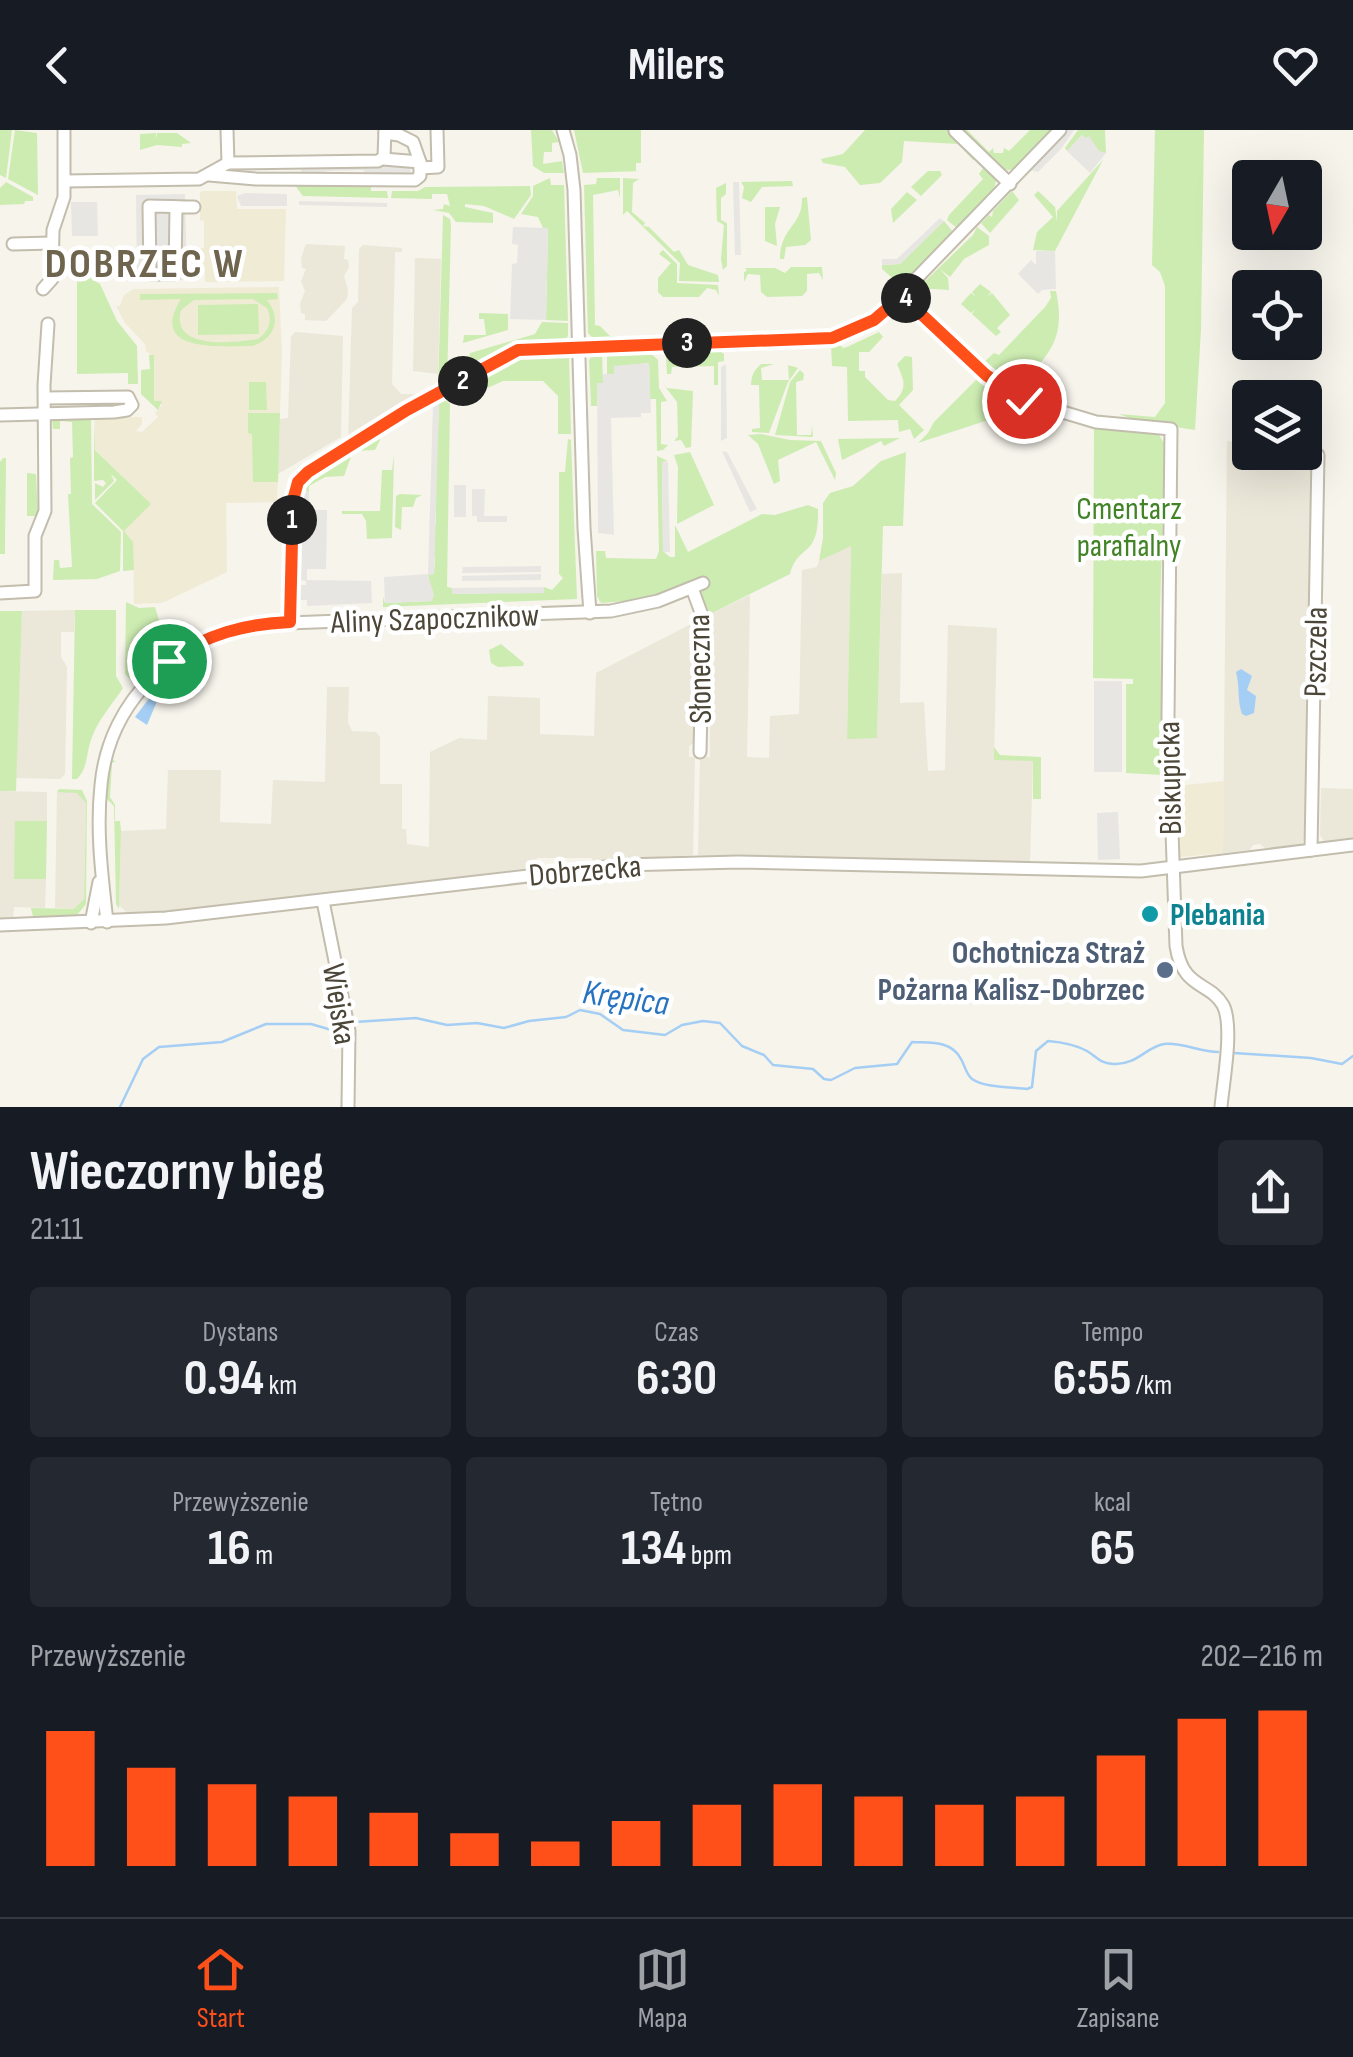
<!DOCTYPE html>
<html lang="pl">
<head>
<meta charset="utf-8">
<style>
	body { margin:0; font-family:"Sofia Sans Condensed",sans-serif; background:#242831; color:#f1f3f6; height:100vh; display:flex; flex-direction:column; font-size:38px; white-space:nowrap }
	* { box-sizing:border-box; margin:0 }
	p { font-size:32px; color:#9ea1a6 }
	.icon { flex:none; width:55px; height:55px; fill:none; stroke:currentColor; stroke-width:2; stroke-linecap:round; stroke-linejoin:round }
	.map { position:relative; height:977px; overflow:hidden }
	.sheet { display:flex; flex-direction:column; background:#171b24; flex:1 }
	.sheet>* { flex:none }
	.needle { width:65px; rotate:189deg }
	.fabs { position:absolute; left:1232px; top:30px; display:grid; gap:20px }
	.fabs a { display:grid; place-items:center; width:90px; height:90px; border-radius:10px; background:#171b24; box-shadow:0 10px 40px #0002; font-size:50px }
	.pin { position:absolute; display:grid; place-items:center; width:85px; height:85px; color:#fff; margin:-42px; border:5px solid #fff; border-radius:50%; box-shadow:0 2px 10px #0007 }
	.km { position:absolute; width:50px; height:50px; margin:-25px; border-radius:50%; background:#222; color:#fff; font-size:28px; line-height:50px; text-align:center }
	.round { display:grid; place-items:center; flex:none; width:105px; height:105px; border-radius:10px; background:#242831 }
	.headline { display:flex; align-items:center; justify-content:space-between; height:170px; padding:0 30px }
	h1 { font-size:55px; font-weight:700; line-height:75px }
	.stats { display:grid; grid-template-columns:repeat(3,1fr); gap:15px; height:170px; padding:10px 30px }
	.stats div { display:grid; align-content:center; border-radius:10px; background:#242831; text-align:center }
	.stats b { font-size:50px; font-weight:700 }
	.stats small { font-size:28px; font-weight:400 }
	.stats p { font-size:28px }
	.chart { height:280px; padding:20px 30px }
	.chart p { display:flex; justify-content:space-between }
	.chart svg { width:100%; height:180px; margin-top:10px; stroke:#ff501a; stroke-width:6 }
	header { display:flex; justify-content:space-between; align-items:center; height:130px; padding:0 30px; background:#171b24; font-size:45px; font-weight:700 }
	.dock { display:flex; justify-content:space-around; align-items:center; height:140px; border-top:2px solid #363941; background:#171b24; font-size:28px; color:#9ea1a6 }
	.dock a { display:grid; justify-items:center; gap:5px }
	.dock .on { color:#ff501a }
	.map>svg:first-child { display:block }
</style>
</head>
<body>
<header><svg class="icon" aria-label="back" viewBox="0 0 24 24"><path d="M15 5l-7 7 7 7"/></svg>Milers<svg class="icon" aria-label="heart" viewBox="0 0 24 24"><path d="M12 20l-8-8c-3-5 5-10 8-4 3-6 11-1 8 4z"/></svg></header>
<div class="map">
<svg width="1353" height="977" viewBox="0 0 1353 977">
	<rect width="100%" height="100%" fill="#f6f4eb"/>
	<!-- residential -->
	<g fill="#ebe7d9">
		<polygon points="306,114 345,116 344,129 348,130 349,137 344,146 348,160 347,169 326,191 305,190 305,184 301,183 300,174 305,161 301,151 306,139 302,138 301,128"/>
		<polygon points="363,115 402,118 402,122 395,122 392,254 401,264 415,264 414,269 348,310 352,178 358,172 359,119"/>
		<polygon points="415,128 441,129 438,244 413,241"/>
		<polygon points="295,202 343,206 341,307 278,344 280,289 288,288 291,206"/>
		<polygon points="1227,311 1250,315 1250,322 1276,323 1276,327 1309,335 1313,339 1306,707 1301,714 1266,719 1260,714 1253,715 1250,720 1223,723"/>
		<polygon points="851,415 847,608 877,607 882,444 902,443 900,573 924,572 928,641 945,640 948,495 997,498 994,629 1033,630 1030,732 698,725 700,627 710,627 710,484 750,465 747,627 769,628 770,586 799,584 802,440 817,437 819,431"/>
		<polygon points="75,480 74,502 61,502 61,527 67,537 65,644 60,649 16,648 22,481"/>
		<polygon points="693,493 698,496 695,612 689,616 689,627 695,627 693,725 594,731 591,728 537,728 536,737 271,771 164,782 127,783 119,775 121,701 166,699 168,640 221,640 220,692 271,694 273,650 325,652 327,557 349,557 348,593 352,601 376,602 380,607 380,654 402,654 402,699 406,699 407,714 429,717 430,622 459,608 487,610 488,566 540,568 540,604 594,606 596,543"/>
		<polygon points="1321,658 1353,659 1353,708 1324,711 1320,705"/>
		<polygon points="0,661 47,662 47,691 16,691 14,748 46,749 45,778 14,777 13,789 0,788"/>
		<polygon points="57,662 77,662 86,673 84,769 75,779 55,778"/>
	</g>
	<!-- education -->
	<g fill="#f0ebd5">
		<polygon points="203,61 236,61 237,79 286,79 284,151 205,152 205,140 197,140 197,119 204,118 204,91 200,90 200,63"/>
		<polygon points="279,157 282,223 277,372 226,373 227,442 162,473 134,474 133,412 124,401 150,374 95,319 95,288 142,287 142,294 136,301 142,302 158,287 155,283 162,275 154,271 153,226 146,221 145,214 125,193 116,176 120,176 124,165 134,159"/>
		<polygon points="1224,651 1223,723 1180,727 1176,656"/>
	</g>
	<!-- green -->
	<g fill="#cdecb2" fill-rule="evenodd">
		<polygon points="0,0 12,0 6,48 0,45"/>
		<polygon points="15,0 37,3 38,65 8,49"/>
		<polygon points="531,0 552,0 559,12 552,13 552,22 544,22 543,34 562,31 564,43 544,43 533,36"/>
		<polygon points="574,0 641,0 641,33 636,33 636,41 641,41 583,43"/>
		<polygon points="865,0 949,0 949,5 955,6 977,28 973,30 958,14 904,11 902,32 880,53 860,55 845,37 823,33 821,29 843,24"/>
		<polygon points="960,0 967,0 989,22 993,18 994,23 1003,23 1004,18 1009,21 1030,0 1052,0 1015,39 1002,41"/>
		<polygon points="1078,0 1105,0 1106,23 1100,22 1082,5 1067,21 1065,18"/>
		<polygon points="1155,0 1204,0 1201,200 1195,300 1136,291 1119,284 1155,287 1165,273 1165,156 1160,142 1152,135"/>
		<polygon points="156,3 156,9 157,3 177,3 191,13 182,14 182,17 157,15 140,20 140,4"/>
		<polygon points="1103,30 1055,121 1033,120 1037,102 1053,87 1034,65 1038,61 1055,77 1057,92 1057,81"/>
		<polygon points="985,35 997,46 994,60 958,99 947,90 949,85 983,49 979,44"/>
		<polygon points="928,41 940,41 942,45 921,66 911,57"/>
		<polygon points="550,48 551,55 564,55 568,191 546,190 548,99 543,98 538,87 521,84 533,66 533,56"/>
		<polygon points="597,48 620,48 620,68 618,60 593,65 595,195 600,196 610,206 635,208 593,208 588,203 584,55 596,54"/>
		<polygon points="623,48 639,49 633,53 632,82 645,93 643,96 649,97 674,122 679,120 688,135 718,145 719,152 679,151 680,133 627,81 623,85"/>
		<polygon points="792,51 793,56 762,57 751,72 742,68 744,57 741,52"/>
		<polygon points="6,52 33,67 33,71 25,71 24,74 0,75 0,58"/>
		<polygon points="299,52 304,56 371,53 371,61 387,61 388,68 303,66 294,54"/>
		<polygon points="726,53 726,64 721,68 721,90 727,93 727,136 723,140 721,129 724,95 717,91 716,58"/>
		<polygon points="530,56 531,65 514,89 484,76 465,74 465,77 493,83 493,93 456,92 449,83 433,80 443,79 444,74 450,76 447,64 432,64 432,69 391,68 392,61 418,61 425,57"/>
		<polygon points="1012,61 1019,70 990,103 981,93 989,85 992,87 993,81"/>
		<polygon points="907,62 917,70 893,93 891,79"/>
		<path d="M807 67 811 110 805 115 786 117 784 129H780C780 97 803 96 802 68Z"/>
		<polygon points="765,77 780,77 775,94 777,116 765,111"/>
		<polygon points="443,85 450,89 451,95 447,253 438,258"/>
		<polygon points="944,91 954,103 908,149 897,152 882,139 882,135 900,134"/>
		<polygon points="977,97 989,106 989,115 964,129 950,147 940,139 948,148 949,160 918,158 973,105"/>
		<polygon points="663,120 677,134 677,153 718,155 719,166 716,160 707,158 699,167 663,167 658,162 658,148 671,133 659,124"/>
		<polygon points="71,134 100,154 117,191 137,216 138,254 128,254 128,243 77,244 77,138 66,138 66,147 62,147 62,140"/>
		<polygon points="791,137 822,137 823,150 819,143 807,144 807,161 802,166 767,167 761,162 760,145 748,144 744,152 744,142 747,141 745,138 775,138 785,143"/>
		<polygon points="980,154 991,162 987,167 992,163 1010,185 997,198 1001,202 996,206 972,184 975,179 971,183 961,174 971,163 976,167 972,162"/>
		<path d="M1050 161H1056C1067 214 1046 225 1015 263L983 233 994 223 999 225 1045 177 1051 168Z"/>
		<path d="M277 163 278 169 267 170C282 189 275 208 253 216 222 216 147 224 181 169L140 170V164ZM253 169 267 178C273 191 269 201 258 209 233 213 170 220 181 180L194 170Z"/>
		<polygon points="258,174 259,204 198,205 198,175"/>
		<polygon points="479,183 508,184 508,200 463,213 464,205 486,205 484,189 479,189"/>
		<polygon points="542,192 568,193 568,206 565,210 524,212 484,230 468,231 470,223 535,204"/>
		<path d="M879 202 883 207 869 222H859V241H865V247L888 270 895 271C909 257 903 249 897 234L905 226 912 227 913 260 899 275 924 300 914 309 910 299 899 302 898 290 848 291 847 237 832 236 831 214 838 213 843 218 847 217Z"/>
		<polygon points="716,218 724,224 724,231 718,232 718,255 714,255 714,236 672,237 671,244 667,244 666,227 673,220"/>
		<polygon points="647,220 658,230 659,258 667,271 661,272 661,314 668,315 663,320 657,321 656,269 650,269 649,233 620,236 614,244 607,244 607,222"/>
		<polygon points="595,221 602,222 603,253 597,254 597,276 591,276 589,230"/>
		<polygon points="563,222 569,226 571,304 558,304 558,266 543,251 503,251 456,272 461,256 514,224"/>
		<polygon points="149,225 154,225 154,271 162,271 158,280 141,264 141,240 150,239"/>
		<path d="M761 234H774L761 238 762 250H789L788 235 798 238 788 252 769 303 752 302V299L760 298 759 255H751C752 244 753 242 761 234Z"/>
		<polygon points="800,240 804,244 803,250 796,252 797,305 811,305 812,296 813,307 775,305 790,252"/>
		<polygon points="981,245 1031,276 918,313 928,303 934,292"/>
		<polygon points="249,252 266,252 267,280 249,280"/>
		<polygon points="664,255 667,258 693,261 691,317 686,318 681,310 674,311 678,306 677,272"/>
		<polygon points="443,268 450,274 447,457 452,458 453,464 544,462 544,457 552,460 563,448 559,444 559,342 565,342 568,309 571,310 577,469 383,477 383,467 385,473 432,471 428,444 434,444 435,427 429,425 434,425 435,396 429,394 436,394 436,365 430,365 436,363 436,334 431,333 436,332 437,303 432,301 438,301 439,275 433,274"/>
		<polygon points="248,283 280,283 278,352 253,352 252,304 248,303"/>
		<polygon points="52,288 91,288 92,374 121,402 120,441 97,449 53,450 54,430 59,430 60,438 72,437 68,364 71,364 70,328 73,327 72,292 60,291 60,299 53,299"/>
		<polygon points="94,288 95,320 151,374 124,401 133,412 134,440 123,441 123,401 95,373 117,350 111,344 114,351 95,370 95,353 103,357 106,353 103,350 94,351"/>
		<polygon points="1094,296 1158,303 1165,315 1160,479 1162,645 1126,643 1126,554 1133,554 1133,549 1093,548"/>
		<polygon points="761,304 790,310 821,311 836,343 835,350 816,312 778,330 780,351 774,354 758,314 748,305"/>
		<path d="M377 305 380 310 375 320 353 321 344 346 325 347 309 356V362L303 360 302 396C282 348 341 327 377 305Z"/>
		<polygon points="900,308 884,316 881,311 842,330 838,309"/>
		<polygon points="690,322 714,375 677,394 678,337 674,325"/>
		<polygon points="906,322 903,396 883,396 877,608 847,609 851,416 819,431 823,408 823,373 830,363 853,356 881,331"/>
		<polygon points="394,325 392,408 367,409 366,391 362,384 342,384 342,381 380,381 382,340 392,340"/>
		<path d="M657 326 668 331 662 332 663 421 670 427H675V395L688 422 762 384 775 385 808 375 818 379C819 430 799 412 790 444L710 484 701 466 703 457 677 458 638 470 601 473 597 466 596 421H605L606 428 656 429 659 421Z"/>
		<path d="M3 328H6C6 360 5 390 5 424H0V332Z"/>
		<polygon points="27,343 36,344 38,386 27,386"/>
		<polygon points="400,364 422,365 416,368 413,377 402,377 401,400 395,397 396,366"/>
		<polygon points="126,472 139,478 155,477 166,514 130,549 125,544"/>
		<path d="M75 480H116V546L123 558C111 576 96 592 90 613 86 627 87 639 77 649H72Z"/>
		<polygon points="0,481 22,481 16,661 0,661"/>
		<polygon points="501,514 524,533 523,536 498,537 491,533 489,520"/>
		<polygon points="994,617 1000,625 1041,627 1041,669 1033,669 1033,631 994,630"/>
		<polygon points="112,630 116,631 112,633 110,667 115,675 115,691 120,691 121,701 119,779 116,774 114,676 104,666"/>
		<polygon points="59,659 82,660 87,671 86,774 77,785 33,787 31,778 74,779 84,769 86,673 77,663 57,662"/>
		<polygon points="15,691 47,691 46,749 14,749"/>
	</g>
	<!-- parking -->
	<g fill="#e8e6e3">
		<polygon points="1066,0 1074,0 1061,19 1038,42 1029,40"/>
		<polygon points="1082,5 1086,8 1089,6 1099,21 1106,23 1090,43 1067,21"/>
		<polygon points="410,34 411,47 365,47 364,40 323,41 332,43 327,47 296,47 301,42 301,36"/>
		<polygon points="733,52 739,52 741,125 735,125"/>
		<polygon points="245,63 287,64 287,76 241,76 237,66"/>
		<polygon points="185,64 187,150 137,150 136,65"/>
		<polygon points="299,71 387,73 387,77 299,75"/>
		<polygon points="71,72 97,72 98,106 72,106"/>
		<polygon points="940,88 944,91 900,134 882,135 882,129 897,129"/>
		<polygon points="513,97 548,98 546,190 510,189 512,134 517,133 518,115 512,114"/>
		<polygon points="1036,121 1055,121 1056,159 1042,160 1038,164 1018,144 1031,130 1036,135"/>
		<polygon points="649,233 651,283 641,283 641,287 611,288 614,405 598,403 597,253 603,253 603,244 614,244 614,236"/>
		<polygon points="726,234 727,308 721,311 721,237"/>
		<polygon points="433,274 439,274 434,444 428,445 434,465 432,471 385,473 384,447 428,444"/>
		<polygon points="722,321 727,322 757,379 750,382"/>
		<polygon points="662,332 668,332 670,422 663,422"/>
		<rect x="454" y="355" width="12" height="32"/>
		<polygon points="472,359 485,359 484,386 507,386 507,392 477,392 477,386 472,386"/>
		<polygon points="303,360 309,362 309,380 327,380 326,439 307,439 307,450 371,451 372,473 307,476 307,470 300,470 301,455 306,455 306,451 301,450"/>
		<polygon points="541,436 541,442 462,443 463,437"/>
		<polygon points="541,444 541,450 462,451 462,446"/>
		<polygon points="544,457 544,463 452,464 452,458"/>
		<rect x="1094" y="551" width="28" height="91"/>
		<polygon points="1118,682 1120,729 1098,730 1097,683"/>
	</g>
	<!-- water -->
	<g fill="#a5cef5">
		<path d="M1241 539 1252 546 1247 560 1256 566 1254 583 1246 586 1242 584C1237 570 1240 557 1236 542Z"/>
		<polygon points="160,554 163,557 147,595 135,587"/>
	</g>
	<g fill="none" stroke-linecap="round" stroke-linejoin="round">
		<!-- stream -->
		<g stroke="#a5cef5" stroke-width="2.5">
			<path d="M355 892 416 888 447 895 477 893 504 898 529 891 566 887 580 880 600 884 623 900 665 905 682 895 703 891 720 893 742 916 764 925 773 935 813 939 824 949 831 950 855 938 897 934 912 912C930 913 951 910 961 929 965 936 966 944 972 949 985 958 1012 957 1027 959L1032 957 1036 921 1048 911C1060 912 1076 915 1087 921 1097 927 1100 934 1114 934 1137 935 1146 917 1164 914 1181 912 1201 922 1218 922"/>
			<polyline points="1234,923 1311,928 1342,934 1353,926"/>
			<polyline points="120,977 143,929 159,917 222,912 266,894 311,894 335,901 340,899"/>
		</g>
		<!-- minor casing -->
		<g stroke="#c3bdad" stroke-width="15">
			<g id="minor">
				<polyline points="227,0 228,33"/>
				<polyline points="563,0 570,25 574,60 584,398 590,483"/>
				<polyline points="955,1 1010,54"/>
				<polyline points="383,29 420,32 413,12 399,5 385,3"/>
				<polyline points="420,38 438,37 437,0"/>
				<polyline points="209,45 256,49 415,50 420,46 420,32"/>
				<polyline points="65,51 199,49 228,33 378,31 384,27 385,0"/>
				<path d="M176 77 175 144H150L149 76C164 76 179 77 194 77"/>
				<polyline points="13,114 52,113"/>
				<polyline points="43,159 52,149 53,100 64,67 64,0"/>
				<path d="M902 165 981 240 1019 269 1096 292 1171 299 1168 587 1176 816C1183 860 1209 851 1223 875 1234 896 1223 953 1221 977"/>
				<polyline points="0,285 114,282 127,280 132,275 128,267 45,268"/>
				<polyline points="692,458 703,488 700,622"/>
				<polyline points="0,463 35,461 35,406 45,381 44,255 48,194"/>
				<polyline points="290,493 293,369 298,352 309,342 407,280 517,219 811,210 854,201 883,183 1060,0"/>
				<polyline points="1311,720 1318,325"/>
				<polyline points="323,771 349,901 348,977"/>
				<path d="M107 792C102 746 96 701 101 655 109 569 178 506 261 494L611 481 658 471 703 453"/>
				<polyline points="91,793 99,752"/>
				<polyline points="0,795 166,788 623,735 738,732 1141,741 1353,715"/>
			</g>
		</g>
		<!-- minor -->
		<use href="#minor" stroke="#fff" stroke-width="11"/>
	</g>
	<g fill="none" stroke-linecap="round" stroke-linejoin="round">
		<!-- route casing -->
		<g stroke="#fff" stroke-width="20">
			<path id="route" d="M169 531C206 504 245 494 290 492L293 370 298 352 308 342 407 280 518 220 832 208 874 190 902 166 986 245 1024 271"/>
		</g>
		<!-- route -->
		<use href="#route" stroke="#ff501a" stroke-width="12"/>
	</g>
	<!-- markers -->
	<circle fill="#0f9aa8" stroke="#fff" stroke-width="4" cx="1150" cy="784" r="10"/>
	<circle fill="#5c6f8a" stroke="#fff" stroke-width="4" cx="1165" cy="840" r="10"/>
	<g text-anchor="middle" stroke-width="9" stroke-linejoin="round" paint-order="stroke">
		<!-- park labels -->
		<g font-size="32" fill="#418326" stroke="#fff">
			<text x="1129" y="389">Cmentarz<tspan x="1129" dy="37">parafialny</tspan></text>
		</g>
		<!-- street labels -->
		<g font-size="32" fill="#4c4638" stroke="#fff">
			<text transform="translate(435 488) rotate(-2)" y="11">Aliny Szapocznikow</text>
			<text transform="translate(1315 522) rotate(-89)" y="11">Pszczela</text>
			<text transform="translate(699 539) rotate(-91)" y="11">Słoneczna</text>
			<text transform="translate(1169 648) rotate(-91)" y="11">Biskupicka</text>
			<text transform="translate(585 740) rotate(-5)" y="11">Dobrzecka</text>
			<text transform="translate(340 874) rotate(81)" y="11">Wiejska</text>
		</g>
		<!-- culture labels -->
		<g font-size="32" font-weight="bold" fill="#0d838f" stroke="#fff" text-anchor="start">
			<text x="1170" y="795">Plebania</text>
		</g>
		<!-- service labels -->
		<g font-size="32" font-weight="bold" fill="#4e5e75" stroke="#fff" text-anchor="end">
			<text x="1145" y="833">Ochotnicza Straż<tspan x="1145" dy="37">Pożarna Kalisz-Dobrzec</tspan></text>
		</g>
		<!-- water labels -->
		<g font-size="35" font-style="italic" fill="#2873c1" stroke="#fff">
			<text transform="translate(626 867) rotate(8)" y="12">Krępica</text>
		</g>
		<!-- district labels -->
		<g font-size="42" font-weight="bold" letter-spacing="2.5" fill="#6f654f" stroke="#fff">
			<text x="145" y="147">DOBRZEC W</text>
		</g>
	</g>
</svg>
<div class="fabs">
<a><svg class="needle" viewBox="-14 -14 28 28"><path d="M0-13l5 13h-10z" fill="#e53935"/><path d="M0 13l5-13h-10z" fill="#9ea1a6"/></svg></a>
<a><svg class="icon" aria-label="locate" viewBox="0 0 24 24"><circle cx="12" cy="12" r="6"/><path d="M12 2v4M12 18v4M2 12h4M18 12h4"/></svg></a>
<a><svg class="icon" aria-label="layers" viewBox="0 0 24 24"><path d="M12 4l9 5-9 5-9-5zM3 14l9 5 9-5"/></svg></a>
</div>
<div class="pin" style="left:169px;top:531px;background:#1e9e55"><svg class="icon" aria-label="arrive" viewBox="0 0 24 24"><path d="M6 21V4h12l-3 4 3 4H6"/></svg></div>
<div class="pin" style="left:1024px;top:271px;background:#d93025"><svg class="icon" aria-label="check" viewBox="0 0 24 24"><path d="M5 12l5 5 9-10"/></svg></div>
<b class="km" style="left:292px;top:390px">1</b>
<b class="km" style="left:463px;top:251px">2</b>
<b class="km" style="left:687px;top:213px">3</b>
<b class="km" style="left:906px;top:168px">4</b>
</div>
<section class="sheet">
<div class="headline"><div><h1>Wieczorny bieg</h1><p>21:11</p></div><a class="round"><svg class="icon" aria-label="share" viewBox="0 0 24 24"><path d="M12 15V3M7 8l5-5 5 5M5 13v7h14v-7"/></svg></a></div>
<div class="stats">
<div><p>Dystans</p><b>0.94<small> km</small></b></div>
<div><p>Czas</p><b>6:30</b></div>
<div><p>Tempo</p><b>6:55<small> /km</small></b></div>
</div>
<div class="stats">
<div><p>Przewyższenie</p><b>16<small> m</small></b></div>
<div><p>Tętno</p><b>134<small> bpm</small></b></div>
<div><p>kcal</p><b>65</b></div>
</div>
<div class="chart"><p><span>Przewyższenie</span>202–216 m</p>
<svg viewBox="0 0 160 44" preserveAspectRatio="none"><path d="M5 44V11M15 44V20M25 44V24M35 44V27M45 44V31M55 44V36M65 44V38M75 44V33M85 44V29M95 44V24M105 44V27M115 44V29M125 44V27M135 44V17M145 44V8M155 44V6"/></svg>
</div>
</section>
<nav class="dock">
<a class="on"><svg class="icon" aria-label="home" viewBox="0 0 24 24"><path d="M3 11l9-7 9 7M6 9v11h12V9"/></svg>Start</a>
<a><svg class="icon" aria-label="map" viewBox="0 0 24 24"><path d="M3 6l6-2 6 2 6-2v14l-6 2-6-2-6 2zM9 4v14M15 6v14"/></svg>Mapa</a>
<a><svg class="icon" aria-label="saved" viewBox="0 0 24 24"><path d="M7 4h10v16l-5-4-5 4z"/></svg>Zapisane</a>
</nav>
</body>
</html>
